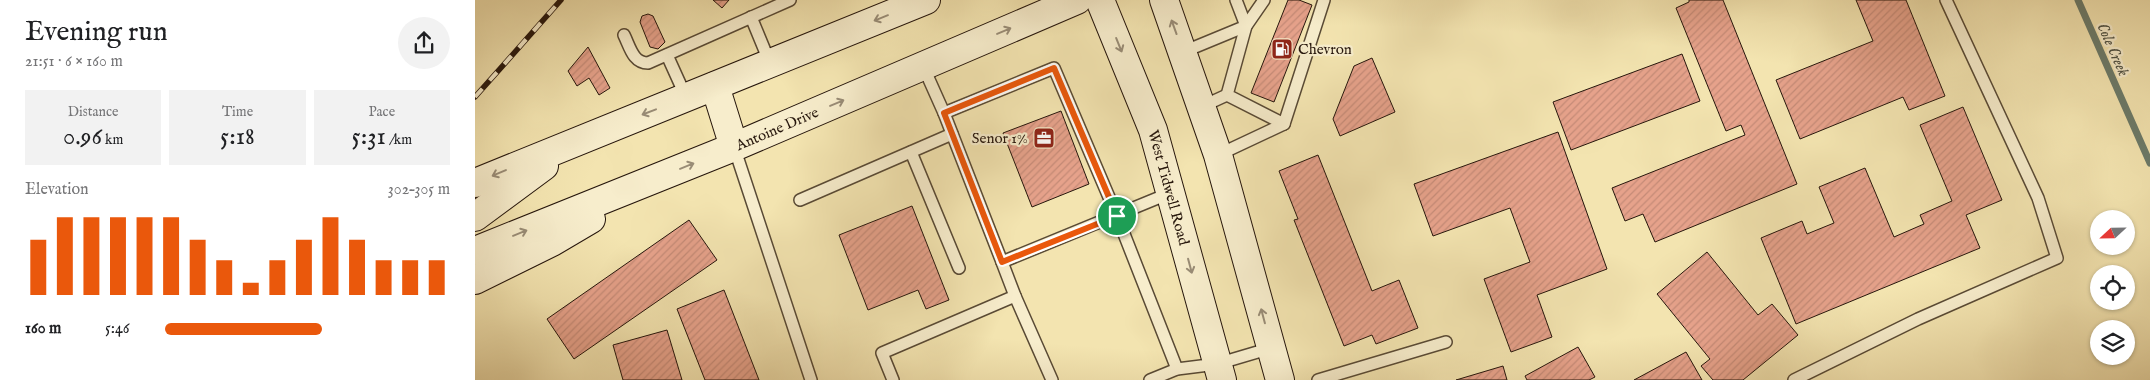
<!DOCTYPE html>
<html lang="en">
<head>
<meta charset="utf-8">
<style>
	body { margin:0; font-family:"IM FELL English",serif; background:#f2f2f2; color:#202124; height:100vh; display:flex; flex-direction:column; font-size:19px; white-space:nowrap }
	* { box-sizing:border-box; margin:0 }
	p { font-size:16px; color:#757577 }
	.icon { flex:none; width:28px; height:28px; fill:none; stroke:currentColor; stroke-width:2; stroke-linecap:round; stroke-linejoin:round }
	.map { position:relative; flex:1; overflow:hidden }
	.sheet { display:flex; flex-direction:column; background:#fff; width:475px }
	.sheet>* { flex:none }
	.needle { width:32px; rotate:248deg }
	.fabs { position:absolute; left:1615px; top:210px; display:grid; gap:10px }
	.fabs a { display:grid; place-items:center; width:45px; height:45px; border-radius:50%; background:#fff; box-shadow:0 1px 4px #0004; font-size:25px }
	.pin { position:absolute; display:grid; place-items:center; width:42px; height:42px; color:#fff; margin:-21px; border:2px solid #fff; border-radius:50%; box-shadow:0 1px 5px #0007 }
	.round { display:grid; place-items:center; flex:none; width:52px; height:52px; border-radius:26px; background:#f2f2f2 }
	.summary { display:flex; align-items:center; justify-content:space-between; height:85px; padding:0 25px }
	h1 { font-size:28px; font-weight:600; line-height:38px }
	.metrics { display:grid; grid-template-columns:repeat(3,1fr); gap:8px; height:85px; padding:5px 25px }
	.metrics div { display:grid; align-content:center; border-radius:0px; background:#f2f2f2; text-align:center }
	.metrics b { font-size:25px; font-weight:600 }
	.metrics small { font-size:14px; font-weight:400 }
	.metrics p { font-size:14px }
	.chart { height:140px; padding:10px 25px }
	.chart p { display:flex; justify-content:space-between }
	.chart svg { width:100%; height:90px; margin-top:5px; stroke:#ea580c; stroke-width:6 }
	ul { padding:0 25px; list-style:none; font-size:16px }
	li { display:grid; grid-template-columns:80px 60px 1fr; align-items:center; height:38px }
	li i { height:12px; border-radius:6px; background:#ea580c }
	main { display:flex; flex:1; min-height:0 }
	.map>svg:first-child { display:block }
</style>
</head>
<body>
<main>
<section class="sheet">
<div class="summary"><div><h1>Evening run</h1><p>21:51 · 6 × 160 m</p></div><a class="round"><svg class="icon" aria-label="share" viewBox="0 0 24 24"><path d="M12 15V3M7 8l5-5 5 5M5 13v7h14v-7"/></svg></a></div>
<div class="metrics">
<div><p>Distance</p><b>0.96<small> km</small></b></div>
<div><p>Time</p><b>5:18</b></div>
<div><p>Pace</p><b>5:31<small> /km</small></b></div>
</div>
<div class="chart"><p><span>Elevation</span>302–305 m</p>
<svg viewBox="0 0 160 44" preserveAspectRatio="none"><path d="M5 44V17M15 44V6M25 44V6M35 44V6M45 44V6M55 44V6M65 44V17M75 44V27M85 44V38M95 44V27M105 44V17M115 44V6M125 44V17M135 44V27M145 44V27M155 44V27"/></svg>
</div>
<ul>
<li><b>160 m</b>5:46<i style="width:55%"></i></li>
</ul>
</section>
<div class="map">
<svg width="1675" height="380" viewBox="0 0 1675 380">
	<defs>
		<pattern id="building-hatch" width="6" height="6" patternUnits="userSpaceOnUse" patternTransform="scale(1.25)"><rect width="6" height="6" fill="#e6a28b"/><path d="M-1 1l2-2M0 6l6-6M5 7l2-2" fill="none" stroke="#c58b77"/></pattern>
	</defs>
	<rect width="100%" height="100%" fill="#f3e4b0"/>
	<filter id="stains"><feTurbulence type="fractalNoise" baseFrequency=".004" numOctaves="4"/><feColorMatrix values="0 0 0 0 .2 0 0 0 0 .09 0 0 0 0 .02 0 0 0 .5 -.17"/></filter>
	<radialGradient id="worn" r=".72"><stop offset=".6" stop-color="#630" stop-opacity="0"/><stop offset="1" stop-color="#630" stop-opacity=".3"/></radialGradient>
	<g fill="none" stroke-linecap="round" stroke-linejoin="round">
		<!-- stream -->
		<polyline stroke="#6c7b6a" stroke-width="7" points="1603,0 1675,163"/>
	</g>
	<!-- building -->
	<g fill="url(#building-hatch)" stroke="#26160c">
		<polygon points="238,0 254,0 247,8"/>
		<polygon points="813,0 824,0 837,5 799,102 776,93"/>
		<polygon points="1214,0 1248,0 1322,184 1180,242 1168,214 1150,221 1137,188 1270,135 1266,125 1251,131 1201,8 1214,2"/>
		<polygon points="1381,0 1431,0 1470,96 1434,110 1428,97 1325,139 1301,80 1398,41"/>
		<polygon points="173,14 178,16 190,42 183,49 175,47 165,22 167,16"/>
		<polygon points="113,47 135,88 124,95 114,78 102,86 93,71"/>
		<polygon points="1207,54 1225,101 1096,150 1078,102"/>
		<polygon points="897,58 920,112 865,136 858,119 879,66"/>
		<polygon points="1488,107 1527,200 1491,215 1505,248 1321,324 1286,238 1327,221 1332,234 1359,223 1344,187 1390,168 1419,237 1449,224 1445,215 1477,201 1445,125"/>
		<polygon points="586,111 614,184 557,207 528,133"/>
		<polygon points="1083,132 1132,269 1062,295 1077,337 1036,352 1009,279 1055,262 1035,208 958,236 939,184"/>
		<polygon points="843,155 897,291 924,280 943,328 901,344 897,335 869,346 819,220 823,219 804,171"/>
		<polygon points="437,206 474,300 451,309 443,290 393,310 364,235"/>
		<polygon points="214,220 242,260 99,359 72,319"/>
		<polygon points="1232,252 1283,315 1297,304 1323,335 1268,380 1238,380 1226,366 1235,359 1182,294"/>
		<polygon points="249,290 284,380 230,380 202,309"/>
		<polygon points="192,330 207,380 148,380 138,345"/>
		<polygon points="1103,347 1120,377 1114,380 1052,380 1050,376"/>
		<polygon points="1211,352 1227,380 1159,380"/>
		<polygon points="1028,366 1032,380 981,380"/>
	</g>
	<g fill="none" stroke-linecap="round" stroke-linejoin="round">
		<!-- lane casing -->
		<g stroke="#594a35" stroke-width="14">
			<g id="lane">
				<polyline points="789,0 771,26 752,95 809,124"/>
				<polyline points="276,17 295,63"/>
				<path d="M149 35C155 47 158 63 173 63L315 0"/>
				<polyline points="708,52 771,26 761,0"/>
				<polyline points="192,55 211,97"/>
				<polyline points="448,66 469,113"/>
				<polyline points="728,106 752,95"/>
				<polyline points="259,147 336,380"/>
				<polyline points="436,152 484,268"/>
				<polyline points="743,155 809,124 849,0"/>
				<polyline points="325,200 477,134"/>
				<polyline points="527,262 469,113 579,68 642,216 702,369"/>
				<polyline points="540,296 577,380"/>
				<polyline points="418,380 407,353 540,296 527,262 695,193"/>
				<polyline points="675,380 702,369 742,364 796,348"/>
				<polyline points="843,380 971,342"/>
				<polyline points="1319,380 1443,319 1582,258 1563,198 1471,0"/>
			</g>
		</g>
		<!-- secondary casing -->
		<g stroke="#26160c" stroke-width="30">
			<g id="secondary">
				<path id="s1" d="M625 0 678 130 747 380"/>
				<polyline points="689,0 743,155 805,380"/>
				<polyline points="240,86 259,147"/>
				<polyline points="0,183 451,0"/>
				<polyline points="0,217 69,166"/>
				<path id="s2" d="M0 251 259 147 602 0"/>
				<polyline points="0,280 77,242 116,219"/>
			</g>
		</g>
		<!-- lane -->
		<use href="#lane" stroke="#f7edcc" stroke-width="11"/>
		<!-- secondary -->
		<use href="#secondary" stroke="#f7edcc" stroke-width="28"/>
		<!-- rail casing -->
		<g stroke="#26160c" stroke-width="5.5">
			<polyline id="rail" points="0,97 86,0"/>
		</g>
		<!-- rail -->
		<use href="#rail" stroke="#f7edcc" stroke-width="4" stroke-dasharray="11" stroke-linecap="butt"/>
	</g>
	<!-- one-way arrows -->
	<defs><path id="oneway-shaft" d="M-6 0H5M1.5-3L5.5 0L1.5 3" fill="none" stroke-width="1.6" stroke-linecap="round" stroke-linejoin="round" transform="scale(1.25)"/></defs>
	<g stroke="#998c76">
		<use href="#oneway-shaft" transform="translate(406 18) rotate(158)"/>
		<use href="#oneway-shaft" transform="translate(699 27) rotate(-110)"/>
		<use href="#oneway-shaft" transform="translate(529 31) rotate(-23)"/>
		<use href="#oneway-shaft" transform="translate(644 45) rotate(68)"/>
		<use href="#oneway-shaft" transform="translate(362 103) rotate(-23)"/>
		<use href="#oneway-shaft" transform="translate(174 112) rotate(159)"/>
		<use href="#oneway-shaft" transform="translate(212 166) rotate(-22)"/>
		<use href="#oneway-shaft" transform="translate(24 173) rotate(157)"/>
		<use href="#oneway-shaft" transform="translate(45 233) rotate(-22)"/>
		<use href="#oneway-shaft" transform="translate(715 266) rotate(75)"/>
		<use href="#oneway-shaft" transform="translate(788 316) rotate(-105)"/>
	</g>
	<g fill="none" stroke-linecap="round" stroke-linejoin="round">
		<!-- route casing -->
		<g stroke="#fff" stroke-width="10">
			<polygon id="route" points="579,68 642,216 527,262 469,113"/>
		</g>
		<!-- route -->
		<use href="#route" stroke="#ea580c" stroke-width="6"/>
	</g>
	<!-- icons -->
	<defs>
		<g id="fuel-square" transform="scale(1.125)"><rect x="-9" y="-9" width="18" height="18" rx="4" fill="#8f2418" stroke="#f7edcc"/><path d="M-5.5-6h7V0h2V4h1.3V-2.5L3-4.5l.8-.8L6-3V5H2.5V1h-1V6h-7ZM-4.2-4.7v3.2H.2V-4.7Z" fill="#fff"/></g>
		<g id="office-square" transform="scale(1.125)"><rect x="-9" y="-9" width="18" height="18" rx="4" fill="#8f2418" stroke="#f7edcc"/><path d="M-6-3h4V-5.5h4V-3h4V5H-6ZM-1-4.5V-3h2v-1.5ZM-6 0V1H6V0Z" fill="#fff"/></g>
	</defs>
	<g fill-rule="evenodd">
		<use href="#fuel-square" x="807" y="49"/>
		<use href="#office-square" x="569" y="138"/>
	</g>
	<g text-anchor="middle" stroke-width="4.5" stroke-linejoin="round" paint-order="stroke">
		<!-- poi labels -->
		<g font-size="15" fill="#26160c" stroke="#f7edcc" text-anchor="start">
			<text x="823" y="54">Chevron</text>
			<text x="553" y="143" text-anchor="end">Senor 1%</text>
		</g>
		<!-- street labels -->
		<g font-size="15" fill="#26160c" stroke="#f7edcc">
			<text dy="5" stroke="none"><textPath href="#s2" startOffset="326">Antoine Drive</textPath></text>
			<text dy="5" stroke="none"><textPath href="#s1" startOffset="200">West Tidwell Road</textPath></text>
		</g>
		<!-- water labels -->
		<g font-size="16" font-style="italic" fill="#4f5143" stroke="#f7edcc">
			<text transform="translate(1639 49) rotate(66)" y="6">Cole Creek</text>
		</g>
	</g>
	<rect width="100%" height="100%" filter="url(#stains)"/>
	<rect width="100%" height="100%" fill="url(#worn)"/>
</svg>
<div class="fabs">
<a><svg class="needle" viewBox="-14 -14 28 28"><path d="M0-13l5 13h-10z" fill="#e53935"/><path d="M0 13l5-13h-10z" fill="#757577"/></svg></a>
<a><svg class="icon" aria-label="locate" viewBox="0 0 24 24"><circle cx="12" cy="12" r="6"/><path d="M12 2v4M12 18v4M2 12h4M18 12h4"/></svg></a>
<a><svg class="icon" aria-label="layers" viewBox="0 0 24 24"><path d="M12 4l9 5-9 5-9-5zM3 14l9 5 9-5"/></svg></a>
</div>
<div class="pin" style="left:642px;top:216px;background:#1e9e55"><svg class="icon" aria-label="arrive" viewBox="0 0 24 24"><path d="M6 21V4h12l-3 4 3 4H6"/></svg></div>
</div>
</main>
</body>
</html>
